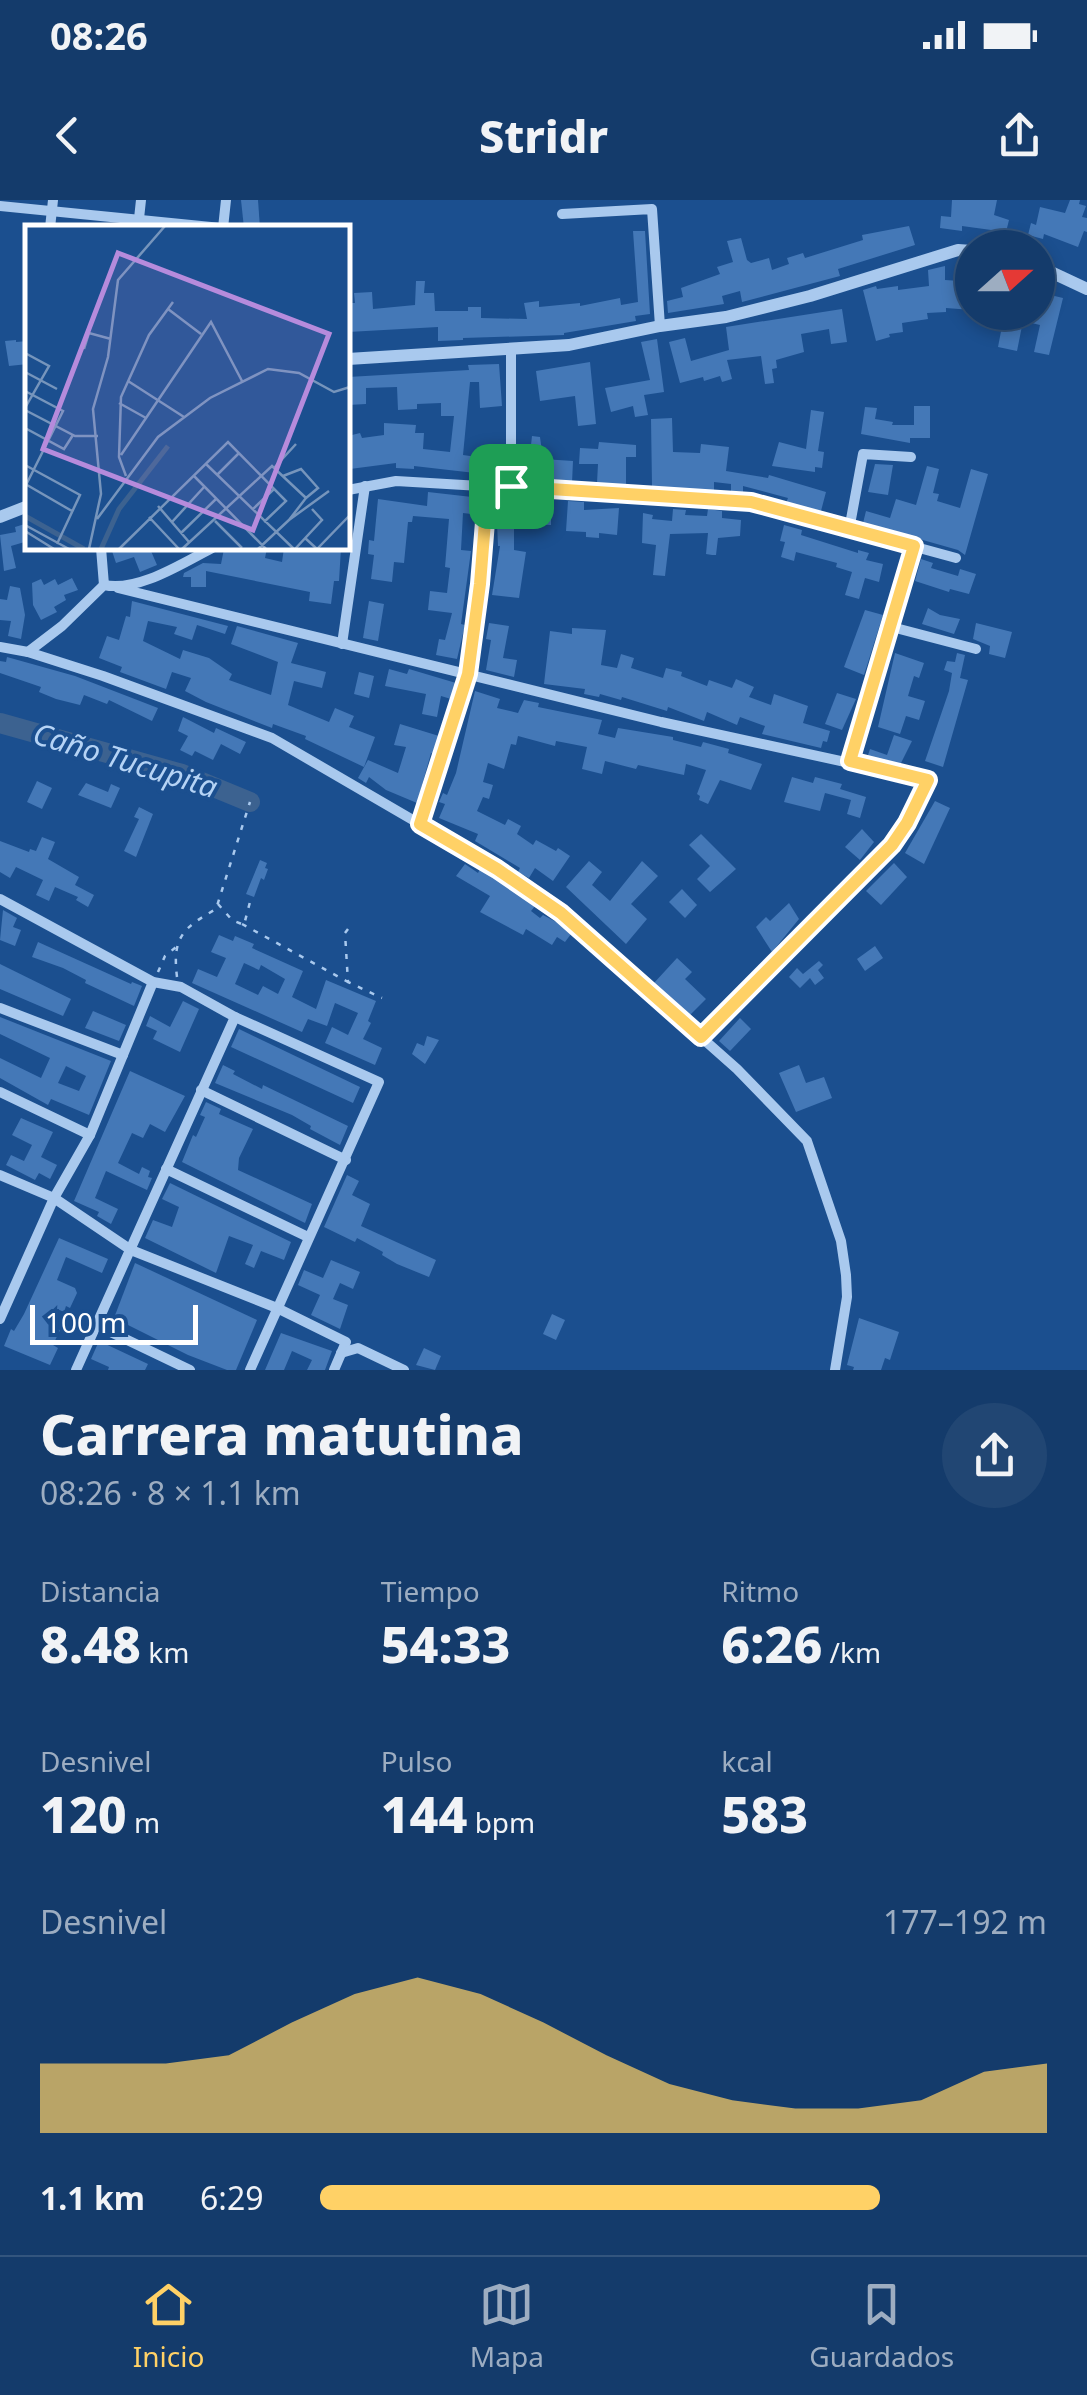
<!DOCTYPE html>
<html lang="es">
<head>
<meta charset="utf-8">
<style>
	body { margin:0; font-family:"Noto Sans",sans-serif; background:#214673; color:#f1f3f6; height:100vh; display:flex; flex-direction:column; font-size:38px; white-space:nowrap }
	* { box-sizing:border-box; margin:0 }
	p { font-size:32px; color:#9dadc1 }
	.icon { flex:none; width:55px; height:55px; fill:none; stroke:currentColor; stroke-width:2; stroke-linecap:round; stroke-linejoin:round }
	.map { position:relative; height:1170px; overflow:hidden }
	.panel { display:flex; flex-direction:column; background:#143b6b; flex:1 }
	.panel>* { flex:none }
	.needle { width:65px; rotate:69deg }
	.buttons { position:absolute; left:955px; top:30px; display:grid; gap:20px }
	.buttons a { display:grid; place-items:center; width:100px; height:100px; border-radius:50%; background:#143b6b; box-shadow:0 5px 15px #0003,0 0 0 2px #33557e; font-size:50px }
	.scale { position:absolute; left:30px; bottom:25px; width:168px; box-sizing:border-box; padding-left:10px; border:5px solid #fff; border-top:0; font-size:28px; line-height:35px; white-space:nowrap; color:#fff; -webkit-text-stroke:8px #1b4f8f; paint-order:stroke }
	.pin { position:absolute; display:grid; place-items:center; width:85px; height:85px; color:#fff; margin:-42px; border-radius:20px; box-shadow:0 5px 15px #0006 }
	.round { display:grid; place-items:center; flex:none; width:105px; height:105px; border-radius:52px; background:#214673 }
	.summary { display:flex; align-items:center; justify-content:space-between; height:170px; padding:0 40px }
	h1 { font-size:55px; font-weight:800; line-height:75px }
	.stats { display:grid; grid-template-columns:repeat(3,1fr); gap:15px; height:170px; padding:10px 40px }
	.stats div { display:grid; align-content:center }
	.stats b { font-size:50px; font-weight:800 }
	.stats small { font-size:28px; font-weight:400 }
	.stats p { font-size:28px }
	.chart { height:280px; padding:20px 40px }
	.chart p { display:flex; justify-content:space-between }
	.chart svg { width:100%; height:180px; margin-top:10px; fill:#ffd166; opacity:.7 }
	ul { padding:0 40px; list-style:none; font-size:32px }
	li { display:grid; grid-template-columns:160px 120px 1fr; align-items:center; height:75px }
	li i { height:25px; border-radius:12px; background:#ffd166 }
	.status { display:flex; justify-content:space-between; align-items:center; height:70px; padding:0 50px; background:#143b6b; direction:ltr }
	.status svg { height:28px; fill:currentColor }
	header { display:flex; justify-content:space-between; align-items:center; height:130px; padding:0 40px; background:#143b6b; font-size:45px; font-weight:800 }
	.tab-bar { display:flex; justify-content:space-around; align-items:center; height:140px; border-top:2px solid #33557e; background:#143b6b; font-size:28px; color:#9dadc1 }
	.tab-bar a { display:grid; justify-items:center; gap:5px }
	.tab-bar .current { color:#ffd166 }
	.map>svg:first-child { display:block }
</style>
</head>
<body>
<div class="status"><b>08:26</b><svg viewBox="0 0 49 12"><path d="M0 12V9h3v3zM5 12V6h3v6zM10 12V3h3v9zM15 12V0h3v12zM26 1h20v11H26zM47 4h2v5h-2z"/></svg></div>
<header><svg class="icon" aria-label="back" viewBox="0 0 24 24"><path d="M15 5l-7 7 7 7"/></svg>Stridr<svg class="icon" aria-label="share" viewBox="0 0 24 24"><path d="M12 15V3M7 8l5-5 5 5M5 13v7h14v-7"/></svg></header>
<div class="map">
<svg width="1087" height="1170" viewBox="0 0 1087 1170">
	<rect width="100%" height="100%" fill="#1b4f8f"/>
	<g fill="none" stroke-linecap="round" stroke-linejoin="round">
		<!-- river -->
		<polyline stroke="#3c6290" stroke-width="20" points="0,523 182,574 250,602"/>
	</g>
	<!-- building -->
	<g fill="#4478b7" fill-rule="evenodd">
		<polygon points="241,0 258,0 260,28 244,28"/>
		<polygon points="952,0 997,0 994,15 1009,20 1006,32 962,26 962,31 940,28 941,16 951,17"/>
		<polygon points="1070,0 1080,0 1079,4 1086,6 1082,17 1087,18 1087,32 1084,31 1078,47 1044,34 1043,39 1028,35 1031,23 1036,25 1040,7 1065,13"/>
		<polygon points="909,26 915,45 838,69 840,76 742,102 740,91 722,96 724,104 668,113 667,101 683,97 681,88 720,74 717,67 733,62 727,41 741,38 747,60 751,63 769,58 772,70 789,64 787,58 803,53 805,58 863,40 862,35"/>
		<polygon points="633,31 645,31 650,114 635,116 636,121 564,133 564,135 463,138 463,140 438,141 438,127 348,132 348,103 355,103 354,93 372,92 373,109 415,105 416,81 425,81 424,93 434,93 435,111 468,111 468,107 481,107 481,118 527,119 524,103 539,101 539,107 580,103 580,106 620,98 621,105 638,102"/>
		<polygon points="945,66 945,80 960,81 959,95 972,96 972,110 946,108 946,112 927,113 928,119 902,123 903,132 889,134 890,137 876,141 863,90 876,86 877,89 898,86 898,90 929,86 928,70"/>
		<polygon points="1038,92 1063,98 1049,155 1034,152 1040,125 1023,121 1017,151 998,147 1003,121 984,116 984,112 1038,112"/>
		<polygon points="842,109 847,142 831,144 829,129 801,134 804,152 776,160 777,168 772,169 774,183 765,184 761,156 727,160 732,179 722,182 720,176 704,181 703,177 680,183 669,142 685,138 691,161 729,150 726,127"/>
		<polygon points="657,139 664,192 644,195 648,215 635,217 633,206 611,212 605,188 650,180 641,142"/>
		<polygon points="16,140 16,142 28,141 28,164 9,166 5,141"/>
		<polygon points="590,162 596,224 578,226 575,196 540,201 536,171"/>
		<polygon points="499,164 502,206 480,208 479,182 470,182 463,255 477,257 475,273 414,266 414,269 396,268 396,263 350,269 348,236 360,233 362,238 384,235 384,223 416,225 415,233 424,233 423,249 450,252 454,216 441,216 441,203 417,204 417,209 398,210 397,187 366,188 366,204 348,205 348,177 469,170 468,165"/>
		<polygon points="914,206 930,206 930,238 910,238 910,243 861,234 865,207 877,208 875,219 893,222 892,225 914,225"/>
		<polygon points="811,210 824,212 818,251 824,252 822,268 815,267 815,272 772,266 779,242 806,249"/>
		<polygon points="672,218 673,252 700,253 701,244 729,247 726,271 768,278 769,275 826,292 821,311 786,303 788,298 743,286 743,292 731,291 731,284 714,282 714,291 652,286 651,219"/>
		<polygon points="532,236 540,237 543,259 573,261 572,283 527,280"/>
		<polygon points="599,242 636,245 636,257 626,257 626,286 597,283 598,264 579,264 580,248 598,249"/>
		<polygon points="875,264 893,265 888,295 868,292"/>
		<polygon points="927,266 939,269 933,293 939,294 937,301 960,308 971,269 988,274 965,355 958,350 863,323 866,311 890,318 896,299 916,305"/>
		<polygon points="428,292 472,297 471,314 463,313 461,350 471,351 461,424 465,425 457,459 436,455 439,439 445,440 452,413 428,410 430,391 447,393 450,368 445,367 449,319 413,316 412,322 408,322 404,363 394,362 392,382 371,379 374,355 368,354 369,340 374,341 378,299 427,306"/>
		<polygon points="496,298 533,299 533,304 551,304 551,325 514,324 514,350 526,352 519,398 492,395 500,346 498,346"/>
		<polygon points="568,301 584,302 584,310 619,308 617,335 599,333 599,338 586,337 586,332 566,331"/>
		<polygon points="673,309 686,310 685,315 707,316 708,309 722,311 722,318 741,320 740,336 718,338 716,355 712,355 706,354 708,333 670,334 665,376 653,375 656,345 642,343 643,313 653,315 652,319 672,321"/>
		<polygon points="28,323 28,341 11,346 16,368 4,371 0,335 16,332 15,327"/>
		<polygon points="784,325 802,330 801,335 858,353 858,350 869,353 866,360 883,364 879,382 865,378 859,399 845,395 852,372 836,367 837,363 796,352 794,361 781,357 785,342 780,341"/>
		<polygon points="111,348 157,348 151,351 157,365 140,372 134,357 116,363"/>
		<polygon points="233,348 267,348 265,358 282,362 284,348 341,348 339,381 334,381 331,404 309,401 310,392 206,371 206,387 191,387 191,377 183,377 184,373 203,363 221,364 224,349 233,351"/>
		<polygon points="921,359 933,363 931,368 958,376 960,369 976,374 969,394 950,389 949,392 915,381"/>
		<polygon points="72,378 78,390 64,395 66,400 54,407 57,412 41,420 33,405 32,383 41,379 44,385 55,379 58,385"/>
		<polygon points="10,386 20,388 25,415 21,439 8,436 11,421 0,420 0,399 7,400"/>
		<polygon points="132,401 228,426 225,434 197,425 192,440 174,434 177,427 148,421 143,441 180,459 183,450 209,458 232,474 229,480 271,495 278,462 231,444 237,426 298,443 291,463 326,472 322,488 294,481 288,505 329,522 335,508 354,516 349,527 375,537 364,567 305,539 306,536 273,524 272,528 206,502 185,491 191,478 172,472 166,489 120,472 122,467 99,458 107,436 119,440 126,416 130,417"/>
		<polygon points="369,401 384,404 378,441 363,438"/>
		<polygon points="928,408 940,415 960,419 954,434 922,424"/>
		<polygon points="865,410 883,415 864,475 844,467"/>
		<polygon points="489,423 509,426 503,458 517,460 514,477 486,470 491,440 486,439"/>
		<polygon points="976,423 1012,432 1005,458 989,454 990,446 973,439"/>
		<polygon points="572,428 606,430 601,465 617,468 621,454 634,458 631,468 663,478 666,468 682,472 681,476 707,486 709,480 732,488 736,479 754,487 749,497 771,505 774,494 808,506 803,523 830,531 827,542 823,541 821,548 762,534 765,526 740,517 737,525 707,512 704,521 668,507 667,511 622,497 621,500 600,494 599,497 584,494 585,489 544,484 550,431 572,434"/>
		<polygon points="895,453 924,463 919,478 914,476 908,496 925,501 919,520 906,516 900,534 878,527"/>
		<polygon points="957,453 965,455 960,478 968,480 943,567 925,561 949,491 952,473 944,470 947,461 955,462"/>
		<polygon points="7,457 75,476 158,508 152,521 109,500 107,504 84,495 80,505 56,499 39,492 41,487 0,473 0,461 6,462"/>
		<polygon points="389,469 407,474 409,469 456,483 451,499 441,496 437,517 422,514 426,494 385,486"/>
		<polygon points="359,472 374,476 369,498 354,494"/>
		<polygon points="475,491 500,499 497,508 518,513 524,500 539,503 538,507 602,520 598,534 615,538 618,528 673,537 673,540 701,547 703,542 729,549 728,553 762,564 751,590 720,580 708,604 699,600 700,596 697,594 706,570 686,564 684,575 638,565 636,569 605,561 602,574 582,569 587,547 556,541 555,546 518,536 516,545 511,544 504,569 488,563 483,582 493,585 489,599 483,597 477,611 505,625 508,619 521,626 517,634 533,645 536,640 556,651 558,648 570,656 553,681 535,668 529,678 518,672 520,668 475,641 478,634 439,618 445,604 439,602 443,593 447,595 456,573"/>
		<polygon points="837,493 856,499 842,530 825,524"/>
		<polygon points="183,517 214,533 216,528 246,542 240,554 221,544 213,560 195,551 192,556 180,550 188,536 178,531"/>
		<polygon points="400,524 439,536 433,554 431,553 417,603 386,590 369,577 366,583 358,578 368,560 398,573 406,547 394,545"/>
		<polygon points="894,535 912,541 900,565 867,558 870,549 887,555"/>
		<polygon points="792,577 813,583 815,577 842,584 840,589 866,597 860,618 847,614 851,600 825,593 820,611 784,602"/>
		<polygon points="37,581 52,588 42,609 27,602"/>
		<polygon points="86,583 108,592 111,584 120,588 111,608 78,595"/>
		<polygon points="935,601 950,608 924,664 905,653"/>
		<polygon points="139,607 153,614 136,657 124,651 139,619 134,617"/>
		<polygon points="862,629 874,642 860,660 845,647"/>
		<polygon points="701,634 736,669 710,692 697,679 710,666 689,645"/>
		<polygon points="42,637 55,642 48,659 79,677 75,685 94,695 88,707 76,700 78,697 55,687 49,701 36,695 43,680 16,667 10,678 0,672 0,641 29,652 30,649 36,651"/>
		<polygon points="260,660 267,663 265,668 268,669 264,680 261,678 254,697 246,694"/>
		<polygon points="589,661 602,672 592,685 610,701 642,661 658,676 631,704 647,719 626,744 566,687"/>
		<polygon points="894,663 907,677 881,705 866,691"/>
		<polygon points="465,664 478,673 480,669 492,676 535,706 531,711 540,718 543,715 562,725 571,734 565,742 557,737 552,745 526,729 523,735 480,712 490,696 456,676"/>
		<polygon points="682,689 697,705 685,718 669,702"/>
		<polygon points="789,703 799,719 772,752 756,727 766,717 770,721"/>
		<polygon points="3,710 17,718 13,727 21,730 15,746 0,740"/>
		<path d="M219 735 233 741 235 736 254 744 252 748 303 771 292 797 316 809 326 780 376 801 368 821 371 823 363 839 382 848 375 865 325 843 332 827 348 835 358 813 335 803 327 826 308 819 302 832 192 783 198 769 217 777 226 758 211 752ZM244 763 259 770 261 765 285 779 278 794 263 786 258 795 235 784Z"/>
		<polygon points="38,742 131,784 132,782 142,786 134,806 85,783 86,780 63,768 32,757"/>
		<polygon points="875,746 883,758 865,771 857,759"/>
		<polygon points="677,758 692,772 685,779 706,799 690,815 654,783"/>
		<polygon points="819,761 823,765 818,770 824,778 815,785 810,778 800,788 789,777 797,768 803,774"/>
		<polygon points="0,764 71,799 63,816 0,789"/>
		<polygon points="183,801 199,809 180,852 153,839 157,831 146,826 150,816 170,827"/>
		<polygon points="93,811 126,825 119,841 85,828"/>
		<path d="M0 817 111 861 89 915 51 899 48 905 0 878V858L41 878 50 858 0 834ZM66 866 86 876 79 891 58 883Z"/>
		<polygon points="740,818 751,829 730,851 719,841"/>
		<polygon points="239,829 360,887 353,903 231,847"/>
		<polygon points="427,836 439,840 425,864 412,854 417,843 424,846"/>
		<polygon points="223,865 235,871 233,874 262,889 263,885 348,926 340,945 310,929 311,926 292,915 215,883"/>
		<polygon points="799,865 806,883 824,877 832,898 796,912 779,873"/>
		<polygon points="130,871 185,896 165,932 150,924 143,938 132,933 118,963 139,974 142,967 150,971 148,977 152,978 147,990 106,971 95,998 118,1009 111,1024 97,1016 99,1012 74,1001"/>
		<polygon points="206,902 221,909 219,914 253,929 239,958 238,970 312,1004 305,1023 182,962 193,935 196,937 205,917 200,915"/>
		<polygon points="21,918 53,932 41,957 57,965 50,979 39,973 35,980 6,965 11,955 24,961 32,945 12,935"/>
		<polygon points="347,975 359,981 352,995 370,1004 361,1026 436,1060 429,1077 397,1064 382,1055 383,1052 357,1038 355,1042 324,1027"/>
		<polygon points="170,983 291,1042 284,1060 261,1051 254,1068 245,1064 253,1045 229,1036 216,1073 145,1038 153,1020 172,1027 179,1007 162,999"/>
		<polygon points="59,1038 108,1059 102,1073 66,1057 57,1080 75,1088 77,1093 70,1108 66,1106 64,1112 55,1108 48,1124 60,1130 53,1145 58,1148 50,1165 4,1146 11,1129 14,1131 24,1114"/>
		<polygon points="331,1060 360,1072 353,1089 340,1083 333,1099 348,1105 340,1129 311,1115 320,1095 298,1085 304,1070 323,1078"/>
		<polygon points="135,1063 257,1120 236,1170 227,1170 188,1155 114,1118"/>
		<polygon points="552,1114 565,1120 556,1140 543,1134"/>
		<polygon points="859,1118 899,1132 890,1160 885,1158 881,1170 853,1170 854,1167 847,1165"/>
		<polygon points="281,1133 332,1151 325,1170 307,1170 312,1160 292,1151 284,1170 265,1170"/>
		<polygon points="99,1141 148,1164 145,1170 108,1170 109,1167 91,1159"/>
		<polygon points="424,1148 441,1156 435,1170 416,1165"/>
	</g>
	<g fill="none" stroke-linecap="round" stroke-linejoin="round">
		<!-- path -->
		<g stroke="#a9c9ee" stroke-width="2.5" stroke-dasharray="5 8" stroke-linecap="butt">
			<polyline points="218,704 232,720 244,725 251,698"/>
			<polyline points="242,724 348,782"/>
			<polyline points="348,729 345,733 348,782 382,798"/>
			<polyline points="158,772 165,756 176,747"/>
			<path d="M177 777C172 737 183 728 216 709L250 602"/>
		</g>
		<!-- minor -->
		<g stroke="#a9c9ee" stroke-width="10">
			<polyline points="0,6 221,28"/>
			<polyline points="562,14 652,9 660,126"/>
			<polyline points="50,28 53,0"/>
			<polyline points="138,28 141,0"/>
			<polyline points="223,28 226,0"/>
			<polyline points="511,286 511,148"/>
			<polyline points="348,290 396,281 751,302 956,358"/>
			<polyline points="849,330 863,254 911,257"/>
			<polyline points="101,348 104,385"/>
			<polyline points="118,388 661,522 928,580 907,623 892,645 701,837"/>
			<polyline points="888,426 976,449"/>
			<polyline points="342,444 365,286"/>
			<polyline points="0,447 28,452 103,476 272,538 497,669 561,713 737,869 807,941 841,1041 846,1075 847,1097 835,1170"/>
			<path d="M28 452 62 426 104 385C138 392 181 364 212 348"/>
			<polyline points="850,561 914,346"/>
			<polyline points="420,624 468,474 481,383 488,285"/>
			<polyline points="0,699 153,782 181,787 235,817 379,882 250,1170"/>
			<polyline points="0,808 123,855"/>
			<polyline points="201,890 346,960"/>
			<polyline points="0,892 90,935"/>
			<polyline points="166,969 308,1037"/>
			<polyline points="0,975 54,998 131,1050 277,1108 346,1142 334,1170"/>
			<polyline points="0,1119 54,998 90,935 153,782"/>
			<polyline points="96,1125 190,1170"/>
			<polyline points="341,1153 358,1148 404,1170"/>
			<polyline points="76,1170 235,817"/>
		</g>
		<!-- tertiary -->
		<g stroke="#a9c9ee" stroke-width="12">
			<polyline points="1038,66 1087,89"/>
			<polyline points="348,159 569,145 660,126 726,117 810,96 958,50 972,51"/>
			<polyline points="0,317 28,306"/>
		</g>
	</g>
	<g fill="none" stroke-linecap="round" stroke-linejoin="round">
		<!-- route casing -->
		<g stroke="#fff" stroke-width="20">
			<polygon id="route" points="488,285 751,302 914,346 850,561 928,580 907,623 892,645 701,837 561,713 497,669 420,624 468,474 480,384"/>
		</g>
		<!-- route -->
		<use href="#route" stroke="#ffd166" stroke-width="12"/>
	</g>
	<g text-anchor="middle" stroke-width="8" stroke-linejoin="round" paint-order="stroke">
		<!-- water labels -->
		<g font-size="30" font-style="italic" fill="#b5d3f5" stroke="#1b4f8f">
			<text transform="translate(125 561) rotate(17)" y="10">Caño Tucupita</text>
		</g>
	</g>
	<!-- overview -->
	<g transform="translate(25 25)">
		<rect width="325" height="325" fill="#1b4f8f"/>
		<path fill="none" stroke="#3c6290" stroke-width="5" d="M0 291 59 324M76 324 94 284 143 221"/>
		<path fill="none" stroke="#7695bc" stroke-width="2.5" d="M143 84 176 109M59 124 64 108 86 114M0 128 24 141 0 183M0 147 32 164M103 156 159 192M0 166 38 186 1 260M94 178 121 193M0 185 50 211H73M0 203 39 224 48 210M96 230 186 97 217 156M181 239 269 324M0 240 55 270 32 319M249 243 271 219M192 250 214 228M101 251 94 232 96 172 124 110 148 77M169 251 241 324M258 251 276 244 293 263 281 273M2 260 47 286M133 281 164 317M227 285 249 264M124 292 154 324M72 294 133 212 185 173 243 144 274 148 309 167 325 162M190 296 217 323M147 297 180 261M0 300 44 324M0 306 29 324M156 308 192 273M280 313 292 324 325 290M64 324 76 269 68 184 83 132 93 55 140 1M94 324 203 217 261 276 239 297M157 324 247 241 281 273 264 295 304 266M233 324 264 295M270 324 297 295 287 284"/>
		<path fill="#b68bdc" fill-opacity="0.15" stroke="#b68bdc" stroke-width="5" d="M93 28 304 109 228 305 18 224Z"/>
		<rect width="325" height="325" fill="none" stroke="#fff" stroke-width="5"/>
	</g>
</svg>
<div class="buttons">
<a><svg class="needle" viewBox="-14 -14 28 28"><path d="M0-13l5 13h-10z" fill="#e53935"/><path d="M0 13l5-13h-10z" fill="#9dadc1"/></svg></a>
</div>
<div class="scale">100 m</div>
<div class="pin" style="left:511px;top:286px;background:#1e9e55"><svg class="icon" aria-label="arrive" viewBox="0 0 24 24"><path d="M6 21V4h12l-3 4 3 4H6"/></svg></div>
</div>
<section class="panel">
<div class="summary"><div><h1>Carrera matutina</h1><p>08:26 · 8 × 1.1 km</p></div><a class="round"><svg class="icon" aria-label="share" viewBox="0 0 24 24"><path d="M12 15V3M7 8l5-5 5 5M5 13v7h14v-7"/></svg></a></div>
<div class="stats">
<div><p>Distancia</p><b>8.48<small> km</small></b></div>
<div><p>Tiempo</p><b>54:33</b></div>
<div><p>Ritmo</p><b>6:26<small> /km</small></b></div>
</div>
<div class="stats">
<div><p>Desnivel</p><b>120<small> m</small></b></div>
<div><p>Pulso</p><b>144<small> bpm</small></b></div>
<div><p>kcal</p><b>583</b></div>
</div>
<div class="chart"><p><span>Desnivel</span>177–192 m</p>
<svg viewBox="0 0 160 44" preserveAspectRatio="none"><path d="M0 44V27L10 27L20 27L30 25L40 17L50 10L60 6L70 10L80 17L90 25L100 32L110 36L120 38L130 38L140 36L150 29L160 27V44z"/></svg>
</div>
<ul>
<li><b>1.1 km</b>6:29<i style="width:77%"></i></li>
</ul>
</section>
<nav class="tab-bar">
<a class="current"><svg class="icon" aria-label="home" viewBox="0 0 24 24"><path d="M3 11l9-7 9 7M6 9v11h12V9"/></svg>Inicio</a>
<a><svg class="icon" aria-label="map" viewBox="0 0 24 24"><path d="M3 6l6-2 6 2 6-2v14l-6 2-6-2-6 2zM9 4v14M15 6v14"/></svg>Mapa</a>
<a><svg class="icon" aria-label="saved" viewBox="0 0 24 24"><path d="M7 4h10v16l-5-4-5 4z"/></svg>Guardados</a>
</nav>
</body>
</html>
